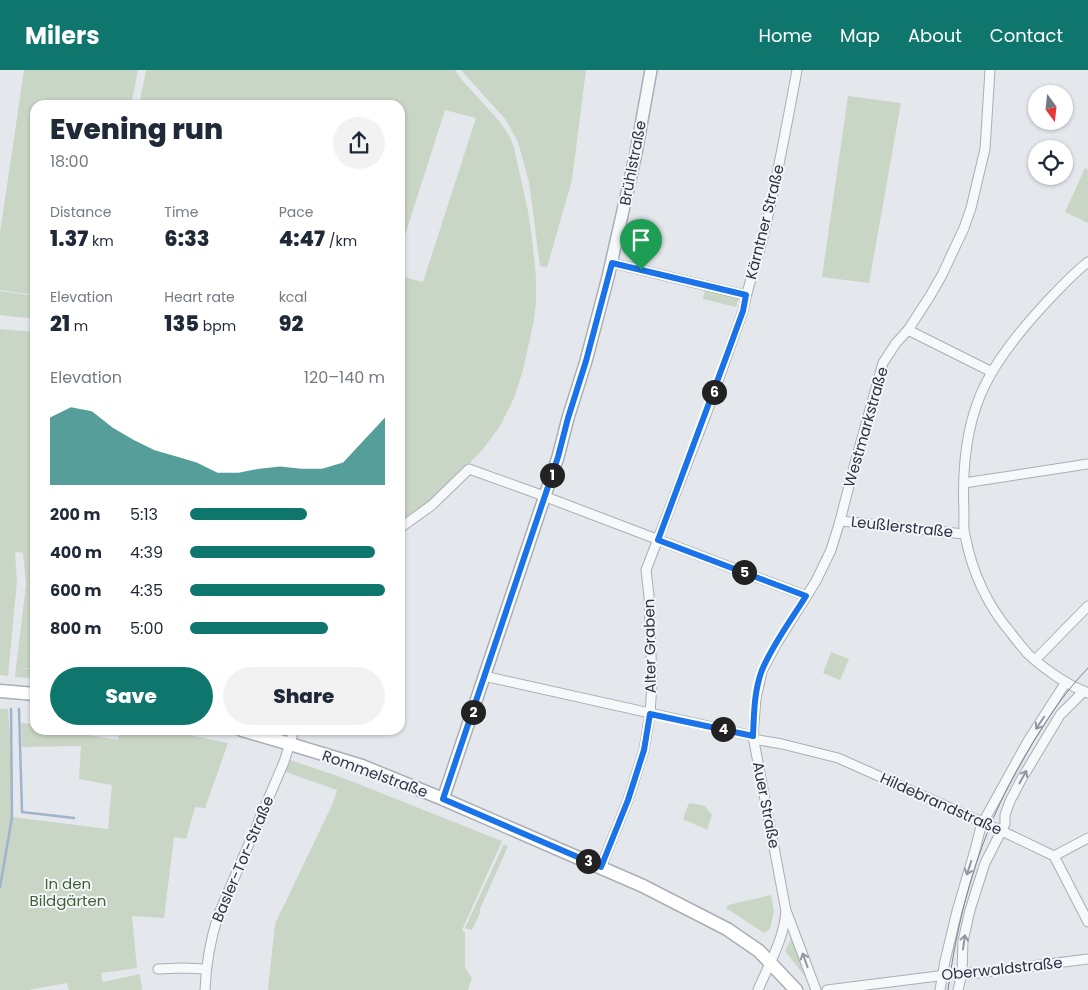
<!DOCTYPE html>
<html lang="en">
<head>
<meta charset="utf-8">
<style>
	body { margin:0; font-family:Poppins,sans-serif; background:#f2f2f3; color:#1f2937; height:100vh; display:flex; flex-direction:column; font-size:19px; white-space:nowrap }
	* { box-sizing:border-box; margin:0 }
	p { font-size:16px; color:#747a83 }
	.icon { flex:none; width:28px; height:28px; fill:none; stroke:currentColor; stroke-width:2; stroke-linecap:round; stroke-linejoin:round }
	.map { position:relative; flex:1; overflow:hidden }
	.details { position:absolute; left:30px; top:30px; width:375px; height:635px; display:flex; flex-direction:column; background:#fff; border-radius:15px; box-shadow:0 1px 4px #0004 }
	.details>* { flex:none }
	.needle { width:32px; rotate:165deg }
	.controls { position:absolute; left:1028px; top:15px; display:grid; gap:10px }
	.controls a { display:grid; place-items:center; width:45px; height:45px; border-radius:50%; background:#fff; box-shadow:0 1px 4px #0004; font-size:25px }
	.pin { position:absolute; display:grid; place-items:center; width:42px; height:42px; color:#fff; margin:-51px -21px; border-radius:50% 50% 50% 0; rotate:-45deg; box-shadow:0 0 5px #0007 }
	.pin .icon { rotate:45deg }
	.km { position:absolute; width:25px; height:25px; margin:-12px; border-radius:50%; background:#222; color:#fff; font-size:14px; line-height:25px; text-align:center }
	.round { display:grid; place-items:center; flex:none; width:52px; height:52px; border-radius:26px; background:#f2f2f3 }
	.overview { display:flex; align-items:center; justify-content:space-between; height:85px; padding:0 20px }
	h1 { font-size:28px; font-weight:800; line-height:38px }
	.stats { display:grid; grid-template-columns:repeat(3,1fr); gap:8px; height:85px; padding:5px 20px }
	.stats div { display:grid; align-content:center }
	.stats b { font-size:21px; font-weight:800 }
	.stats small { font-size:14px; font-weight:400 }
	.stats p { font-size:14px }
	.chart { height:140px; padding:10px 20px }
	.chart p { display:flex; justify-content:space-between }
	.chart svg { width:100%; height:90px; margin-top:5px; fill:#0f766e; opacity:.7 }
	.cta { display:flex; gap:10px; margin-top:auto; padding:10px 20px }
	.cta a { flex:1; height:58px; border-radius:30px; background:#0f766e; color:#fff; font-size:20px; font-weight:800; line-height:58px; text-align:center }
	.cta a+a { background:#f2f2f3; color:#1f2937 }
	ul { padding:0 20px; list-style:none; font-size:16px }
	li { display:grid; grid-template-columns:80px 60px 1fr; align-items:center; height:38px }
	li i { height:12px; border-radius:6px; background:#0f766e }
	header { display:flex; align-items:center; gap:30px; box-sizing:border-box; height:70px; padding:0 25px; background:#0f766e; color:#fff }
	header strong { font-size:24px }
	nav { display:flex; gap:28px; margin-inline-start:auto; font-size:18px }
	.map>svg:first-child { display:block }
</style>
</head>
<body>
<header>
<strong>Milers</strong>
<nav><a>Home</a><a>Map</a><a>About</a><a>Contact</a></nav>
</header>
<div class="map">
<svg width="1088" height="920" viewBox="0 0 1088 920">
	<rect width="100%" height="100%" fill="#e4e7ec"/>
	<!-- green -->
	<g fill="#c9d6c5">
		<polygon points="24,0 138,0 131,35 35,35 35,98 30,143 35,144 35,225 0,220 0,163"/>
		<polygon points="146,0 455,0 462,10 500,52 510,67 514,78 528,141 533,177 536,207 536,232 534,250 523,300 514,328 500,356 484,378 442,422 400,454 400,206 423,212 476,48 445,40 400,181 400,35 139,35"/>
		<polygon points="461,0 586,0 572,110 547,197 540,196 529,112 518,72 506,50"/>
		<polygon points="848,26 901,33 869,213 822,207"/>
		<polygon points="1085,98 1088,100 1088,153 1065,142"/>
		<polygon points="705,219 739,228 736,237 703,229"/>
		<polygon points="0,221 35,226 35,249 0,245"/>
		<polygon points="0,259 35,262 35,598 16,598 26,514 23,483 15,481 17,511 8,606 0,605"/>
		<polygon points="831,582 849,589 840,610 823,603"/>
		<polygon points="16,598 35,599 35,609 15,607"/>
		<polygon points="0,639 8,639 11,683 12,747 108,759 112,715 79,709 81,676 22,677 21,653 35,654 35,660 84,660 83,664 118,670 120,660 165,660 228,673 205,738 195,737 186,769 174,767 164,848 132,846 137,898 101,903 103,912 140,904 142,920 69,920 67,913 28,920 0,920"/>
		<polygon points="287,689 343,708 502,771 462,860 465,862 465,898 472,908 468,920 268,920 275,854 333,733 337,720 283,701"/>
		<polygon points="689,733 705,736 712,745 707,760 683,749"/>
		<polygon points="504,774 508,776 480,839 480,843 472,860 465,858"/>
		<polygon points="771,825 774,841 770,859 764,863 726,838 728,835"/>
		<polygon points="794,868 807,909 785,881 791,869"/>
	</g>
	<g fill="none" stroke-linecap="round" stroke-linejoin="round">
		<!-- stream -->
		<g stroke="#9fb4cc" stroke-width="2.5">
			<polyline points="19,639 22,742 74,748"/>
			<polyline points="0,817 12,747 11,639"/>
		</g>
		<!-- minor casing -->
		<g stroke="#a9aeb7" stroke-width="11">
			<g id="minor">
				<path d="M1088 192C1071 205 1056 222 1042 237 1021 260 1000 285 986 313 966 352 962 400 964 442 964 450 963 458 965 465 972 502 987 535 1011 563 1016 570 1022 577 1028 584 1044 599 1067 615 1088 623"/>
				<polyline points="612,193 745,225"/>
				<polyline points="908,260 992,302"/>
				<polyline points="964,413 1088,394"/>
				<polyline points="840,451 964,464"/>
				<polyline points="400,458 432,435 469,399 533,422 806,526"/>
				<polyline points="1035,590 1088,536"/>
				<polyline points="484,606 753,666"/>
				<polyline points="753,669 782,674 838,688 1004,762 1054,786 1088,852"/>
				<polyline points="1054,786 1088,768"/>
				<path d="M601 797 628 730 644 680 650 644 652 613 649 526 646 500 707 342 743 241C748 214 758 189 764 163 777 109 787 54 797 0"/>
				<polyline points="787,843 816,920"/>
				<polyline points="158,899 182,898 206,899"/>
				<path d="M205 920C206 893 210 871 218 846L284 692 294 660"/>
				<path d="M758 920C769 894 784 869 786 841L753 666 756 628 761 606 762 601 777 573 816 511 831 480 840 451 852 404 883 293 896 273 908 260 930 226 942 205 964 158 971 138 985 79 990 0"/>
				<polyline points="827,920 962,903 978,903 1088,889"/>
				<polyline points="940,920 945,891 957,841 975,780 981,756 1028,671 1066,612"/>
				<polyline points="958,920 962,903 963,871 970,840 985,793 1005,754 1005,745 1010,731 1021,710 1060,645 1084,621"/>
			</g>
		</g>
		<!-- tertiary casing -->
		<g stroke="#a9aeb7" stroke-width="14">
			<polyline id="tertiary" points="443,729 558,387 568,348 586,291 608,207 636,83 651,0"/>
		</g>
		<!-- secondary casing -->
		<g stroke="#a9aeb7" stroke-width="15">
			<g id="secondary">
				<polyline points="0,621 35,624"/>
				<polyline points="242,660 290,674 362,696 443,729 643,816 727,859 759,881 796,920"/>
			</g>
		</g>
		<!-- minor -->
		<use href="#minor" stroke="#f7f8fa" stroke-width="9"/>
		<!-- tertiary -->
		<use href="#tertiary" stroke="#f7f8fa" stroke-width="11"/>
		<!-- secondary -->
		<use href="#secondary" stroke="#fff" stroke-width="12"/>
		<!-- tram -->
		<path stroke="#7d8696" stroke-width="1" d="M948 920C960 830 984 752 1032 674 1048 647 1066 621 1088 598"/>
	</g>
	<!-- one-way arrows -->
	<defs><path id="oneway-shaft" d="M-6 0H5M1.5-3L5.5 0L1.5 3" fill="none" stroke-width="1.6" stroke-linecap="round" stroke-linejoin="round" transform="scale(1.25)"/></defs>
	<g stroke="#9196a0">
		<use href="#oneway-shaft" transform="translate(1040 653) rotate(124)"/>
		<use href="#oneway-shaft" transform="translate(1023 707) rotate(-61)"/>
		<use href="#oneway-shaft" transform="translate(969 798) rotate(108)"/>
		<use href="#oneway-shaft" transform="translate(964 872) rotate(-82)"/>
		<use href="#oneway-shaft" transform="translate(805 890) rotate(-110)"/>
	</g>
	<g fill="none" stroke-linecap="round" stroke-linejoin="round">
		<!-- route casing -->
		<g stroke="#fff" stroke-width="10">
			<path id="route" d="M612 193 746 225 743 241 728 282 658 470 806 526C791 550 773 574 762 600 754 621 754 644 753 666L650 644 644 680 628 730 601 797 443 729 558 387 568 348 586 291Z"/>
		</g>
		<!-- route -->
		<use href="#route" stroke="#1a73e8" stroke-width="6"/>
	</g>
	<g text-anchor="middle" stroke-width="4" stroke-linejoin="round" paint-order="stroke">
		<!-- street labels -->
		<g font-size="15" fill="#2b3445" stroke="#f4f6f9">
			<text transform="translate(633 93) rotate(-79)" y="5">Brühlstraße</text>
			<text transform="translate(765 152) rotate(-76)" y="5">Kärntner Straße</text>
			<text transform="translate(866 357) rotate(-74)" y="5">Westmarkstraße</text>
			<text transform="translate(902 457) rotate(6)" y="5">Leußlerstraße</text>
			<text transform="translate(650 576) rotate(-91)" y="5">Alter Graben</text>
			<text transform="translate(375 704) rotate(20)" y="5">Rommelstraße</text>
			<text transform="translate(941 734) rotate(24)" y="5">Hildebrandstraße</text>
			<text transform="translate(766 735) rotate(79)" y="5">Auer Straße</text>
			<text transform="translate(243 789) rotate(-67)" y="5">Basler-Tor-Straße</text>
			<text transform="translate(1002 899) rotate(-6)" y="5">Oberwaldstraße</text>
		</g>
		<!-- park labels -->
		<g font-size="15" fill="#3f6138" stroke="#f4f6f9">
			<text x="68" y="819">In den<tspan x="68" dy="17">Bildgärten</tspan></text>
		</g>
	</g>
</svg>
<div class="controls">
<a><svg class="needle" viewBox="-14 -14 28 28"><path d="M0-13l5 13h-10z" fill="#e53935"/><path d="M0 13l5-13h-10z" fill="#747a83"/></svg></a>
<a><svg class="icon" aria-label="locate" viewBox="0 0 24 24"><circle cx="12" cy="12" r="6"/><path d="M12 2v4M12 18v4M2 12h4M18 12h4"/></svg></a>
</div>
<div class="pin" style="left:641px;top:200px;background:#1e9e55"><svg class="icon" aria-label="arrive" viewBox="0 0 24 24"><path d="M6 21V4h12l-3 4 3 4H6"/></svg></div>
<b class="km" style="left:552px;top:405px">1</b>
<b class="km" style="left:473px;top:642px">2</b>
<b class="km" style="left:588px;top:791px">3</b>
<b class="km" style="left:723px;top:659px">4</b>
<b class="km" style="left:744px;top:502px">5</b>
<b class="km" style="left:714px;top:322px">6</b>
<section class="details">
<div class="overview"><div><h1>Evening run</h1><p>18:00</p></div><a class="round"><svg class="icon" aria-label="share" viewBox="0 0 24 24"><path d="M12 15V3M7 8l5-5 5 5M5 13v7h14v-7"/></svg></a></div>
<div class="stats">
<div><p>Distance</p><b>1.37<small> km</small></b></div>
<div><p>Time</p><b>6:33</b></div>
<div><p>Pace</p><b>4:47<small> /km</small></b></div>
</div>
<div class="stats">
<div><p>Elevation</p><b>21<small> m</small></b></div>
<div><p>Heart rate</p><b>135<small> bpm</small></b></div>
<div><p>kcal</p><b>92</b></div>
</div>
<div class="chart"><p><span>Elevation</span>120–140 m</p>
<svg viewBox="0 0 160 44" preserveAspectRatio="none"><path d="M0 44V11L10 6L20 8L30 16L40 22L50 27L60 30L70 33L80 38L90 38L100 36L110 35L120 36L130 36L140 33L150 22L160 11V44z"/></svg>
</div>
<ul>
<li><b>200 m</b>5:13<i style="width:60%"></i></li>
<li><b>400 m</b>4:39<i style="width:95%"></i></li>
<li><b>600 m</b>4:35<i style="width:100%"></i></li>
<li><b>800 m</b>5:00<i style="width:71%"></i></li>
</ul>
<div class="cta"><a>Save</a><a>Share</a></div>
</section>
</div>
</body>
</html>
